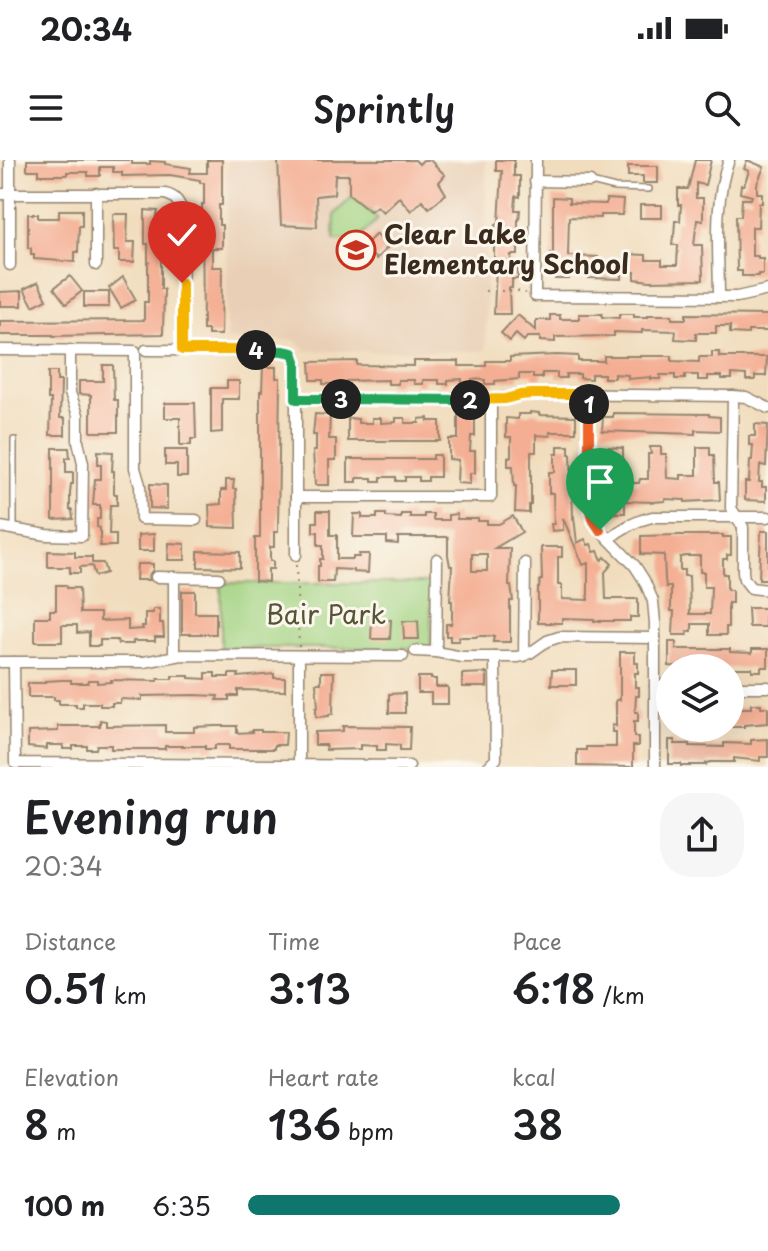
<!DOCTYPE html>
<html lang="en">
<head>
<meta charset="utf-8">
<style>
	body { margin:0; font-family:"Playpen Sans",sans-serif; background:#f6f6f6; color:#202124; height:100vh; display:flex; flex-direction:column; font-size:30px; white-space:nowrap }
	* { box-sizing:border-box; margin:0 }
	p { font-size:26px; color:#757577 }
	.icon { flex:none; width:44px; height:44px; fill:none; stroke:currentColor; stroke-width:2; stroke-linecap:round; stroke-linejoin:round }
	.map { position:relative; height:607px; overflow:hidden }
	.sheet { display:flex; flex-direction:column; background:#fff; flex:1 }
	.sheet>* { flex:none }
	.fabs { position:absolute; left:656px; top:494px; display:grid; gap:16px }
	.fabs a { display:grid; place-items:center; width:88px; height:88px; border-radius:50%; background:#fff; box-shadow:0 8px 32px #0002; font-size:40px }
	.pin { position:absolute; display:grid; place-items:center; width:68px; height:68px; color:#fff; margin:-82px -34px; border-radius:50% 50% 50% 0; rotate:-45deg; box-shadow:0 0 8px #0007 }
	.pin .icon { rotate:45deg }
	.km { position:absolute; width:40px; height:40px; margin:-20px; border-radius:50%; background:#222; color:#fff; font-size:22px; line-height:40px; text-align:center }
	.round { display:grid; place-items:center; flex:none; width:84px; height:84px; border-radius:32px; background:#f6f6f6 }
	.head { display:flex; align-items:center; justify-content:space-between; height:136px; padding:0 24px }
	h1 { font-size:44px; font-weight:600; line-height:60px }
	.figures { display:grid; grid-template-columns:repeat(3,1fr); gap:12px; height:136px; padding:8px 24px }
	.figures div { display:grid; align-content:center }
	.figures b { font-size:40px; font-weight:600 }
	.figures small { font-size:22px; font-weight:400 }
	.figures p { font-size:22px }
	ul { padding:0 24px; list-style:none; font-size:26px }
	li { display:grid; grid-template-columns:128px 96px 1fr; align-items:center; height:60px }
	li i { height:20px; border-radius:10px; background:#0f766e }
	.status { display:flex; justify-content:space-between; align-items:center; height:56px; padding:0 40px; background:#fff; direction:ltr }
	.status svg { height:22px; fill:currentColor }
	header { display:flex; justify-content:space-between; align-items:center; height:104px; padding:0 24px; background:#fff; font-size:36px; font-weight:600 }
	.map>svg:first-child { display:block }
</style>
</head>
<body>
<div class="status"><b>20:34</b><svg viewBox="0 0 49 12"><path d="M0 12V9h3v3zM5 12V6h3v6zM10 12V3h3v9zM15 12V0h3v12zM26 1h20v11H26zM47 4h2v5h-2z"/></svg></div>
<header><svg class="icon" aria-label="menu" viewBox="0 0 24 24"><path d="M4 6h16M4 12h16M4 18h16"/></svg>Sprintly<svg class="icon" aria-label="search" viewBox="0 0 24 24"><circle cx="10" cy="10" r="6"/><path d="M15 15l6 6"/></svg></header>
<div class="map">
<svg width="768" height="607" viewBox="0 0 768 607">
	<rect width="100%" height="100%" fill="#fbf7ec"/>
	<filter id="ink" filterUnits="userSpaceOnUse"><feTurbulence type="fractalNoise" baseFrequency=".0125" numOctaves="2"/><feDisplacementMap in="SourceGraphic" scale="16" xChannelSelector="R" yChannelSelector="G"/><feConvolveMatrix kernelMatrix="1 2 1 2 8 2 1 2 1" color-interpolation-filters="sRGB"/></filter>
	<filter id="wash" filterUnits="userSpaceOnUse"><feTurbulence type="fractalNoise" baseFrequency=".006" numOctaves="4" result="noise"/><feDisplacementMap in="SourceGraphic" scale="32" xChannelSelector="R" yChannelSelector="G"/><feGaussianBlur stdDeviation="1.8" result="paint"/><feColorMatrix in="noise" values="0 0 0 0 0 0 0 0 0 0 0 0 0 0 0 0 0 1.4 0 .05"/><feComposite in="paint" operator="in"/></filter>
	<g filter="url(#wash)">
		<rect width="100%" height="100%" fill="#f1ddbd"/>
		<!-- built -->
		<polygon fill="#e9cfb6" points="227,0 486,0 486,191 306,191 302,185 294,180 226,180"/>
		<!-- green -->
		<g fill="#a2d382" stroke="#6e7e50" stroke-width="2">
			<polygon points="354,35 378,59 357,80 334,80 335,54"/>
			<rect x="221" y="423" width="210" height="65"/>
		</g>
		<g id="blocks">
			<!-- building -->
			<g fill="#f4ae93" fill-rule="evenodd">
				<polygon points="27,0 132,0 132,4 150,4 150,1 165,2 165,4 191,8 190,13 207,13 207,0 222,0 222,45 219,45 219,65 222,65 222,88 212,88 212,107 222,107 221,175 208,175 208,170 203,170 202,44 204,44 204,23 200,23 200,20 170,15 122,16 122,12 113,12 113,7 100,7 100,16 88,16 88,12 67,12 67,15 39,15 39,10 27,10"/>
				<polygon points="278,0 415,0 419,4 423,0 430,0 445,15 439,22 446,34 429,48 422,40 411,51 399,37 383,52 377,46 370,51 349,34 349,15 335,15 334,34 316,36 317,67 281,65"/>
				<polygon points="496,0 514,0 514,16 520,16 520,37 516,36 515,50 520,50 519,60 518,60 518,95 511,95 511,109 518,109 518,119 512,119 512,128 509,128 510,154 494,154 496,105 494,105 494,86 496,86 496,64 499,64 502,11 496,11"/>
				<polygon points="695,0 711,0 705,25 696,23 696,38 703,38 703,61 697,60 694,85 702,85 703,120 650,121 635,119 635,112 622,112 622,119 589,118 589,111 575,111 575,114 569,114 569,119 555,119 555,114 550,114 551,93 553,93 553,37 569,38 569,43 606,44 606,39 623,40 622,55 601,55 601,58 569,57 568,96 598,97 598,103 625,104 625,94 646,95 646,100 662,100 662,105 677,105 678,85 672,85 673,76 674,76 675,61 680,61 681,45 678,45 678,29 688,29"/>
				<polygon points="747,0 764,7 757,24 757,33 762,33 762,43 759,43 758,67 752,67 752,96 758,96 758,98 763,98 763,114 758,114 758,116 742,116 742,111 737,111 736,56 741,56 742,39 751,39 752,36 740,33 741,25 744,25 749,11 744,9"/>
				<polygon points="628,6 658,6 658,23 643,23 643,16 628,16"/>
				<rect x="640" y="45" width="22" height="13"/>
				<polygon points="59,50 82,50 82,66 79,66 78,92 75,92 75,102 34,99 34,94 31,94 31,88 28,88 28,54 38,54 38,58 59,58"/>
				<polygon points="145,50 158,51 157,56 161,56 163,61 163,96 161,96 161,129 164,129 163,174 53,176 53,175 0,175 0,161 144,160 144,142 148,142 148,103 150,102 148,102 148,84 145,84"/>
				<polygon points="113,54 128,54 127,82 135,82 134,102 119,102 119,91 114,91"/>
				<polygon points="376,74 388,87 376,99 363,87"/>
				<polygon points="70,116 82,131 66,144 54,128"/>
				<polygon points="123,117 136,140 121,148 109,128"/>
				<polygon points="38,122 47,139 33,146 24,129"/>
				<polygon points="22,131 22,146 0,146 0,132"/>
				<rect x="84" y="132" width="25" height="15"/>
				<polygon points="579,154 602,154 602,157 619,158 619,154 634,154 634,157 648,157 648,155 672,155 672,159 686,159 686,154 768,155 768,171 748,171 748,174 730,173 730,166 716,166 716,173 696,173 696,180 675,179 676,171 642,170 642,173 614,172 614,176 555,177 555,182 540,181 540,177 527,177 524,181 516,174 510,181 501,173 518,155 536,171 536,160 550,160 550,155 560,155 560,159 579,159"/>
				<polygon points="712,192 719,192 719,197 767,197 766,216 755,216 755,220 746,220 746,215 732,214 732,219 722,219 722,216 708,216 708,220 698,220 698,215 685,215 685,219 675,219 675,215 660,215 660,219 651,219 651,217 628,219 628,215 614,214 614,218 604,218 604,214 591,214 591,219 580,218 580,214 566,214 566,218 557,218 557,213 542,213 542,218 533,218 533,214 519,214 519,219 495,221 495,224 485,224 485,220 472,219 472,224 462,224 462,219 448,220 448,224 439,224 439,220 423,220 423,224 414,224 414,220 398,220 398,224 388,224 388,220 346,221 346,224 323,224 323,220 311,220 310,202 357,201 357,205 414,206 414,201 459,201 459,206 486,206 486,201 510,201 510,197 557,195 578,196 578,201 604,201 604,196 672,196 672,201 699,202 699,197 712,197"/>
				<polygon points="103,205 113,205 114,240 118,240 118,272 91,272 91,235 79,234 79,221 103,221"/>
				<polygon points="263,207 276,207 276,218 280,218 278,372 274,372 274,387 270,387 270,401 273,401 273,409 268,409 268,422 255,421 255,378 260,378 260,231 262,231"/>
				<polygon points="48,212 57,212 57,221 61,221 60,258 65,258 65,275 50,275 51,239 48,239"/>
				<polygon points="227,221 239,221 239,239 222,239 222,272 211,273 211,228 227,228"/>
				<polygon points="165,243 195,243 196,279 191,279 191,285 180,285 180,258 165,258"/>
				<polygon points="530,252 539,253 539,255 576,256 576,272 550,272 550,276 536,275 536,292 531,292 531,345 529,345 529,353 515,352 516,326 514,326 513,306 508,306 508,297 511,297 511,277 506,277 506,258 518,259 518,254 530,254"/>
				<polygon points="613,253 709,254 709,256 720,257 720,271 695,270 695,274 602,271 603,257 613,257"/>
				<polygon points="315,254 330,255 329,279 336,279 336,300 329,300 329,325 315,325 313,291 316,291 316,275 313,275"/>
				<polygon points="458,255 475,255 475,276 471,276 470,291 475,291 475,313 470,313 470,324 457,323 458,300 449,299 449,279 458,279"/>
				<polygon points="348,258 358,259 358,263 372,263 372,258 381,258 381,263 396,262 396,258 405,258 405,263 419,263 419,259 428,258 428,261 440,261 440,281 348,281"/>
				<polygon points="755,264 768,265 766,306 760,305 759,322 762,322 762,327 766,327 766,341 745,340 745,322 749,322 750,300 752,300 753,285 749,285 749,276 755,276"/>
				<polygon points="558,286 569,286 569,294 571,294 573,358 574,357 577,383 585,379 588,385 591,384 594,392 598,391 602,400 605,397 612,404 605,412 606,439 638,439 638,457 630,457 630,461 594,461 594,459 562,458 562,463 538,463 538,428 539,428 540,420 542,420 541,387 562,387 562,397 558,397 558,425 562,425 562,439 588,440 588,403 583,405 563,358 563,370 552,371 551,364 554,364 553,333 549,333 549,312 555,312 555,294 558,294"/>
				<polygon points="607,287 623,288 623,312 626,312 625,323 639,323 640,319 648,319 648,294 651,294 650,287 661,287 661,294 666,294 667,318 681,319 681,315 697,315 697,287 710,287 710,295 714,295 715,322 719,322 720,340 685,342 685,340 665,339 665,341 653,342 625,341 625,353 607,353 607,345 606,345"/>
				<polygon points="53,288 69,288 70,298 66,298 66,312 73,312 73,324 71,324 70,333 70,350 72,350 73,359 53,360"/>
				<polygon points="165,290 187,290 187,317 177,317 177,305 165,305"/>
				<polygon points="98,291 113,292 112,311 114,311 114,334 117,334 117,345 110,345 109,374 116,374 116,386 100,386 100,368 97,367 97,359 100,359 100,345 93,345 95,319 101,319 101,304 98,304"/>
				<polygon points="433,295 440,295 440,317 428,317 428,321 419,321 419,317 405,317 405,321 396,321 396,317 381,317 381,321 372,321 372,318 357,318 357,322 348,322 348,299 433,299"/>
				<polygon points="226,320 234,320 233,329 236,329 237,368 210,367 209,345 221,344 221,330 226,330"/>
				<polygon points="150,324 167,325 167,349 150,348"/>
				<polygon points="317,351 330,351 330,375 337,375 337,399 353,399 353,397 359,397 359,394 369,394 368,413 353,412 353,410 334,409 333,422 318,422 318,406 320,406 320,399 323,399 323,385 318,385 318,372 313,372 313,362 317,362"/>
				<path d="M354 354H362V358H377V354H386V357L401 358V354H410V357H424V354H433V360H448V355L457 354V359H478V361H487V364H499L513 356 522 372 495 388H510L509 426H511L513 441H510V482H493L494 476H477V477H459V481H450V476H446V464H451L452 460V441H450L452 406H450L448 395V377H398V384L387 383V377H353ZM472 394H487V411H472Z"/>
				<polygon points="761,371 768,371 768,419 759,419"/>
				<polygon points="154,374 154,391 138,391 138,375"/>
				<path d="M678 375H723V377H731V395H727V399H723V414H727V430H732V443H728V467H726V475H709V464H692V471H687V475H673L674 451H671V427H666L665 419 664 395 641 394V376ZM686 396H700V412H704V427H711L710 454H690L689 416H684V410H680V397Z"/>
				<polygon points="169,383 185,384 185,400 168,400"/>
				<polygon points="48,391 75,392 75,397 92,397 92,403 103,403 106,413 95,416 92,406 80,407 80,413 70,413 70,407 48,407"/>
				<polygon points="198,391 240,392 240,408 198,407"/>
				<polygon points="137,404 153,404 153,410 148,416 149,420 136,420"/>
				<polygon points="56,425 66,425 67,428 79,428 80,453 100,453 100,461 128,460 128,470 143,469 142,466 145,466 145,453 153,453 153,449 160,449 160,463 163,463 164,477 155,477 155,481 133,481 133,484 118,484 117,480 100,480 100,486 89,486 89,472 77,473 77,465 62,465 62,482 35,482 35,457 50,457 50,450 56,450"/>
				<polygon points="182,431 195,431 195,453 216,453 216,474 182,474"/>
				<polygon points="748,448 765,448 765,467 749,467"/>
				<polygon points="372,459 391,460 390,479 371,479"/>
				<polygon points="403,461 418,461 419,479 404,479"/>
				<polygon points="669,482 676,482 676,489 730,489 730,492 752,493 752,489 768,489 768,507 761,507 761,511 752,511 752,508 724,508 724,506 706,506 706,508 669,506"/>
				<polygon points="620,492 635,492 635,503 638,503 638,513 635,513 635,527 639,527 639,536 636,536 635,552 638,552 638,561 634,561 634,577 638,577 638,586 633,586 633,607 577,606 577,590 586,590 586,587 616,587 616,572 612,572 612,565 616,566 616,540 620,540"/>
				<polygon points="552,510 576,510 576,525 551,525"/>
				<polygon points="321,512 334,512 333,554 329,554 329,556 316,557 316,547 318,547 316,523 321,523"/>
				<polygon points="206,513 215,513 215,517 229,517 229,514 239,514 238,517 274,514 274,518 285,518 285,531 238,530 238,536 229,536 229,540 217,540 218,536 194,535 142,536 142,540 120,539 120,543 112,543 112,546 100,546 100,543 83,543 83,547 76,547 76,544 59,544 59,540 54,540 54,537 28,537 28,523 45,523 45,521 62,520 71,520 71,523 88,523 88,520 97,520 97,523 111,522 111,520 158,521 158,519 172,519 172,516 189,516 189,518 206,519"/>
				<polygon points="487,513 487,527 462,527 462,514"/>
				<polygon points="418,517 431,517 431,519 436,519 436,527 448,527 448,544 431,544 431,533 418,533"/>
				<polygon points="405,533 405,553 389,553 389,534"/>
				<polygon points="751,544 761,544 761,547 768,547 768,563 744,565 744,567 730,567 730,548 751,548"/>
				<polygon points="100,560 106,561 106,566 165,565 165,572 194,572 194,567 215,566 237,566 237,573 252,572 252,570 261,570 261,572 286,572 285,585 274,585 274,589 229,589 229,585 215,585 215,589 205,589 205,586 165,586 165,589 111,589 111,585 97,585 96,589 87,589 87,586 73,586 73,589 63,589 63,585 47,585 47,589 28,587 28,572 58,571 58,566 100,566"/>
				<polygon points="343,566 410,567 409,590 400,590 400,585 386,584 386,590 377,590 377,586 360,585 360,589 326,590 326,585 315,585 315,572 343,571"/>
				<polygon points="768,579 768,597 760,597 760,601 734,598 734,602 711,602 706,603 706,605 690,605 690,606 681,606 681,604 669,604 669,580 675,580 675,584 690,584 690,586 724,587 724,583 751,584 751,580"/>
			</g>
		</g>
	</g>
	<g filter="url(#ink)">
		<use href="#blocks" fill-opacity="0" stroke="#96846e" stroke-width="2"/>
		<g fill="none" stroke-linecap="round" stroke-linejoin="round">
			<!-- service casing -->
			<g stroke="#96846e" stroke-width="8">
				<g id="service">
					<polyline points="591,22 615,28 649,29"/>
					<polyline points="14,280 14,368"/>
				</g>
			</g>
			<!-- minor casing -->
			<g stroke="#96846e" stroke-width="13">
				<g id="minor">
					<polyline points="536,0 535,136 737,137 768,130"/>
					<polyline points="535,21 590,22"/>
					<polyline points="96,33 96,105"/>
					<path d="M0 34H165C176 36 181 45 183 55L182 190"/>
					<polyline points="10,105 10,0"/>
					<path d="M719 137C719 94 713 41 729 0"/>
					<polyline points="0,190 135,191 135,308 140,325 141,359 196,360"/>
					<polyline points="146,190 283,191 293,193 296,201 296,395"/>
					<polyline points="589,234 589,335 591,352 600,370 635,406 644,420 653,441 655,463 655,607"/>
					<polyline points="733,236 731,348 743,367 743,412 744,419 751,428 768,430"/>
					<polyline points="296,239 491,240 532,234 733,236 746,237 768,248"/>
					<polyline points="296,337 491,337 491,240"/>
					<polyline points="0,367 47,375 82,376 83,303 78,281 78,255 70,233 70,190"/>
					<path d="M609 379C623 367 635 361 652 357H768"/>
					<polyline points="156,417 219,418"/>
					<polyline points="415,491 436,492 462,497 518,497 530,493 547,481 559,477 655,478"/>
					<polyline points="436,492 437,399"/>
					<polyline points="174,496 174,417"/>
					<polyline points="524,496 525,403"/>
					<polyline points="0,502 144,502 182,495 403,496"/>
					<polyline points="14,502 15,603 409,606"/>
					<polyline points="655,526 670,526"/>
					<polyline points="730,527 768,527"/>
					<polyline points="299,605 299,496"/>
					<polyline points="488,607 496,599 495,497"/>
				</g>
			</g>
			<!-- path -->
			<g stroke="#96846e" stroke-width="2" stroke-dasharray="2 6" stroke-linecap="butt">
				<polyline points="485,131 518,131 526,133"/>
				<polyline points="296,405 299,487"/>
			</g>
			<!-- service -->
			<use href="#service" stroke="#fff" stroke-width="5"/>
			<!-- minor -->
			<use href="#minor" stroke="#fff" stroke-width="10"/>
		</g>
	</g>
	<g fill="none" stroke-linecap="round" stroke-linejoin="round" filter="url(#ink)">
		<!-- split-1 casing -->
		<g stroke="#fff" stroke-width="16">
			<polyline id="split-1" points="589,244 589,345 594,361 600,370"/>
		</g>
		<!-- split-2 casing -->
		<g stroke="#fff" stroke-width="16">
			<polyline id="split-2" points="470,240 505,239 520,235 532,234 589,234 589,244"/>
		</g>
		<!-- split-3 casing -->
		<g stroke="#fff" stroke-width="16">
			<polyline id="split-3" points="341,239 470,240"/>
		</g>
		<!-- split-4 casing -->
		<g stroke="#fff" stroke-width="16">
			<polyline id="split-4" points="256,190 283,191 293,193 296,201 296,239 341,239"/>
		</g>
		<!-- split-5 casing -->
		<g stroke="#fff" stroke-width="16">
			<polyline id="split-5" points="182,123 182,190 256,190"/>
		</g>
		<!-- split-1 -->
		<use href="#split-1" stroke="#f0652b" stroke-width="10"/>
		<!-- split-2 -->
		<use href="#split-2" stroke="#f5b400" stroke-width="10"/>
		<!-- split-3 -->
		<use href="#split-3" stroke="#22a559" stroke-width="10"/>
		<!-- split-4 -->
		<use href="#split-4" stroke="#22a559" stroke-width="10"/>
		<!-- split-5 -->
		<use href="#split-5" stroke="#f5b400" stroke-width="10"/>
	</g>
	<!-- icons -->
	<defs>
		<g id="school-ring" transform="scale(2)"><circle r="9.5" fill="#fbf7ec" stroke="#c8321e" stroke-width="1.5"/><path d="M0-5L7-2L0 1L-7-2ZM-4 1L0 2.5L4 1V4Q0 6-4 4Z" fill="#c8321e"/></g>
	</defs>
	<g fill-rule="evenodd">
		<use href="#school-ring" x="356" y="90"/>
	</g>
	<g text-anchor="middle" stroke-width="6" stroke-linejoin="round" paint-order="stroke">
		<!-- poi labels -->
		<g font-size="26" font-weight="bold" fill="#3b2a1e" stroke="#fbf7ec" text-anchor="start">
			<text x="384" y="84">Clear Lake<tspan x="384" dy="30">Elementary School</tspan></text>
		</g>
		<!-- park labels -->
		<g font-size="26" fill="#555437" stroke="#fbf7ec">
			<text x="326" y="464">Bair Park</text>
		</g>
	</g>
</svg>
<div class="fabs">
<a><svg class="icon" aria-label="layers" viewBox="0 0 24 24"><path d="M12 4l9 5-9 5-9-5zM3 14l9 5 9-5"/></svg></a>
</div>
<div class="pin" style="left:600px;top:370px;background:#1e9e55"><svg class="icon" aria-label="arrive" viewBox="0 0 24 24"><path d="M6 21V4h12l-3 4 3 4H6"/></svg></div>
<div class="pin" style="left:182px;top:123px;background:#d93025"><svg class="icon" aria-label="check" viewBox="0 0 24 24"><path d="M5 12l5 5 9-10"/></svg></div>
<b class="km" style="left:589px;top:244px">1</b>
<b class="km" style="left:470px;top:240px">2</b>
<b class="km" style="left:341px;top:239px">3</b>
<b class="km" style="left:256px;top:190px">4</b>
</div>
<section class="sheet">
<div class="head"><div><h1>Evening run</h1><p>20:34</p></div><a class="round"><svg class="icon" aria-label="share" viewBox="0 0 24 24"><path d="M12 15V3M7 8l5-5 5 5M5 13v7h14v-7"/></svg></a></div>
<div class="figures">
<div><p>Distance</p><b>0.51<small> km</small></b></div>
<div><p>Time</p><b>3:13</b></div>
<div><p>Pace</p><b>6:18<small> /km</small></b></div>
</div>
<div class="figures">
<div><p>Elevation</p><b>8<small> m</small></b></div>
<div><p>Heart rate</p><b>136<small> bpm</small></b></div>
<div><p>kcal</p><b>38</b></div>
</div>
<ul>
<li><b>100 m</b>6:35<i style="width:75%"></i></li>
</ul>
</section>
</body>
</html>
